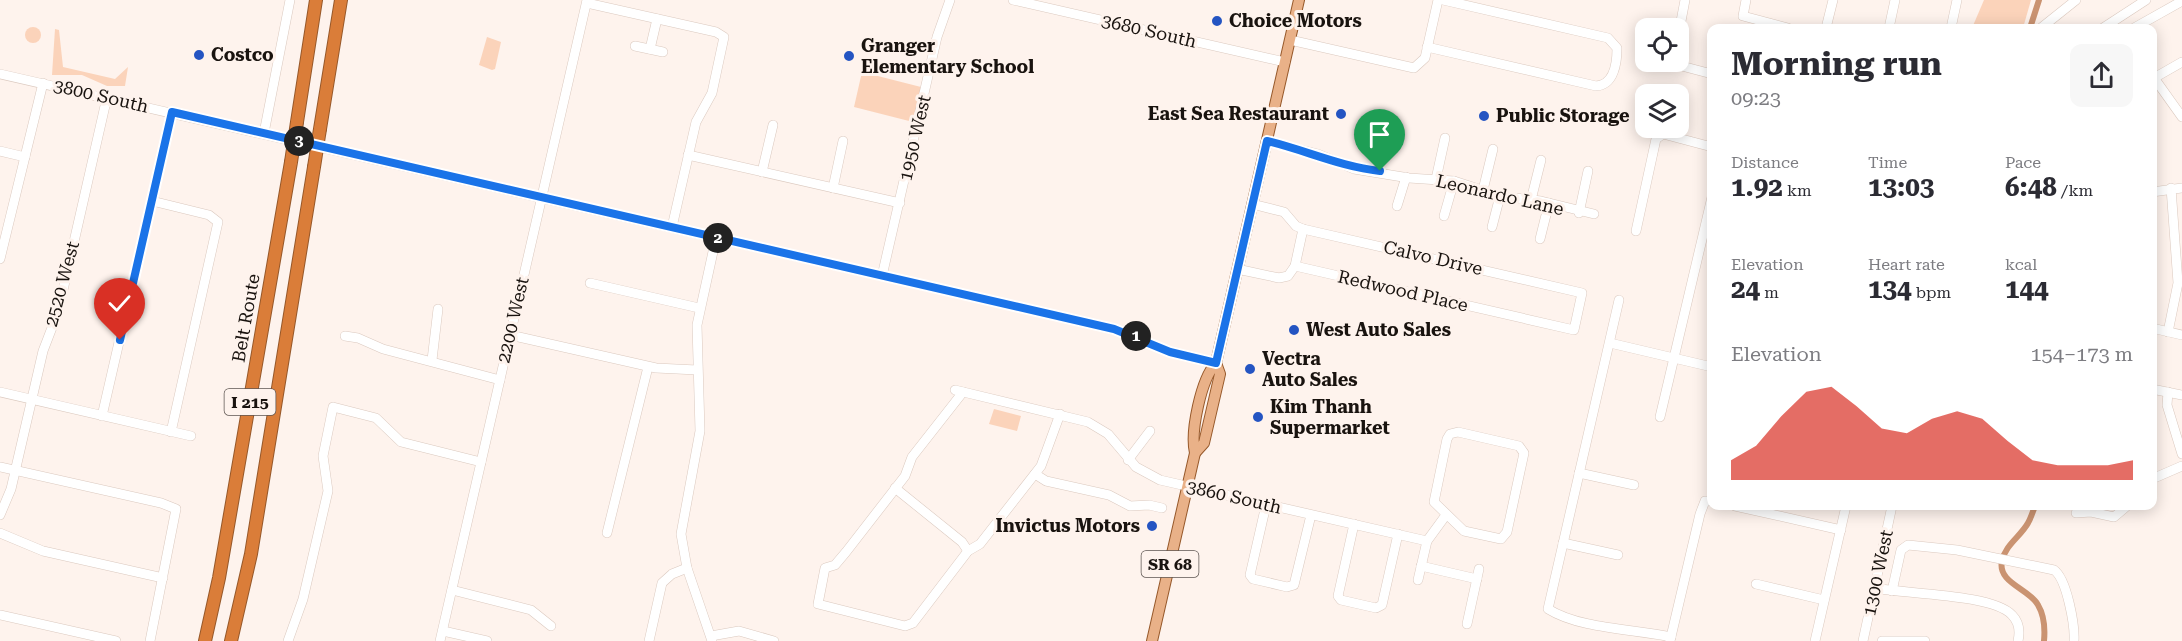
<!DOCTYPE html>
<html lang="en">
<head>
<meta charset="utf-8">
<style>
	body { margin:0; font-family:"Roboto Serif",serif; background:#f7f7f7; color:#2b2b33; height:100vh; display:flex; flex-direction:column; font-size:22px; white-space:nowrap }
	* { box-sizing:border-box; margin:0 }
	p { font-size:20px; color:#7c7c81 }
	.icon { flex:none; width:33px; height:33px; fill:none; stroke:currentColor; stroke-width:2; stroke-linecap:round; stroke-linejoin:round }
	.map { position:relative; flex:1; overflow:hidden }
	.panel { position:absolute; left:1707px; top:24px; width:450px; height:486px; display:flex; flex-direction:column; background:#fff; border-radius:12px; box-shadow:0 3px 15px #0003 }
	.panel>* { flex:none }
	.tools { position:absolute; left:1635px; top:18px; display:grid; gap:12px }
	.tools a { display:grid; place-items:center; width:54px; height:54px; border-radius:12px; background:#fff; box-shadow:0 3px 15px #0003; font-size:30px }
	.pin { position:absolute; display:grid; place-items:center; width:51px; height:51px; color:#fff; margin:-62px -26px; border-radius:50% 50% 50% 0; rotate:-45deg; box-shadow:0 0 6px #0007 }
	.pin .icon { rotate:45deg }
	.km { position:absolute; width:30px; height:30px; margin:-15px; border-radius:50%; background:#222; color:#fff; font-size:16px; line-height:30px; text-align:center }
	.round { display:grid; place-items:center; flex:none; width:63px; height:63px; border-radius:12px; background:#f7f7f7 }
	.overview { display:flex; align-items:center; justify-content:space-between; height:102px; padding:0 24px }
	h1 { font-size:33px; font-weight:700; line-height:45px }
	.stats { display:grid; grid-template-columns:repeat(3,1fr); gap:9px; height:102px; padding:6px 24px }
	.stats div { display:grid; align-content:center }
	.stats b { font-size:26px; font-weight:700 }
	.stats small { font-size:16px; font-weight:400 }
	.stats p { font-size:16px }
	.chart { height:168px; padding:12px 24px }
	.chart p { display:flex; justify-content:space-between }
	.chart svg { width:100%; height:108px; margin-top:6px; fill:#d93025; opacity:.7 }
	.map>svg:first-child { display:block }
</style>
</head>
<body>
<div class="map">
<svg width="2182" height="641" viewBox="0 0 2182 641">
	<rect width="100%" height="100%" fill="#fef3ed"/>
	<!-- green -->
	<g fill="#fbd3ba">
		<polygon points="1984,0 2031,0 2023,28 1972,28"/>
		<circle cx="33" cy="35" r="8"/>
		<polygon points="55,29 59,30 63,67 115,79 128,67 125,86 107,86 82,75 52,75"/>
		<polygon points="487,37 501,42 495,69 492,70 479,65"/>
		<polygon points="862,72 921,87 913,122 854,107"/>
		<polygon points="994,409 1021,416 1017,431 989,424"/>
	</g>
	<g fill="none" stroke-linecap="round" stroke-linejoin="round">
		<!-- canal -->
		<g stroke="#ca9371" stroke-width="6">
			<polyline points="2030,28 2039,0"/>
			<path d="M2035 506C2033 511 2031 518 2028 523 2021 536 2005 545 2002 561 1997 583 2030 589 2038 605 2044 615 2045 630 2044 641"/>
		</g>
		<!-- minor casing -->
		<g stroke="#dbc9bf" stroke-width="10">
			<g id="minor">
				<polyline points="1013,0 1285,62"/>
				<polyline points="1746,0 1743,16 1788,28"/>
				<polyline points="587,3 716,32 724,37 712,93 696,122 672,227"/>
				<polyline points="1826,28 1833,0"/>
				<polyline points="1889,28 1895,0"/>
				<polyline points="1951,28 1957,0"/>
				<polyline points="2041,28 2076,0"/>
				<polyline points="2103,28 2146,0"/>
				<polyline points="2134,28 2182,1"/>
				<polyline points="1678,37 1685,0"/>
				<polyline points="1290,40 1414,68 1425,58 1438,0"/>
				<polyline points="635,46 663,52"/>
				<path d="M1427 47 1596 86C1614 85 1617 63 1617 48L1608 38 1443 0"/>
				<polyline points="650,49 657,19"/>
				<polyline points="1674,62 1674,64 1712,74"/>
				<polyline points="0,74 1114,329 1170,352 1216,363"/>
				<polyline points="2152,75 2182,117"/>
				<polyline points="2154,78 2182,62"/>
				<polyline points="264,133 290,0"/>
				<polyline points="1267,142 1318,154 1354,169 1409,178 1454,181 1500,196 1541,201 1594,214"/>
				<polyline points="0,151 25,157"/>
				<polyline points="688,155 900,203"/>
				<polyline points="762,172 773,125"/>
				<polyline points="1436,179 1445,138"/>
				<polyline points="833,188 843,141"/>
				<polyline points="1483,190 1493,149"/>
				<polyline points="2152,192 2182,188"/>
				<polyline points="1531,200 1541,160"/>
				<polyline points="152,201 209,215 218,222 171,432"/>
				<polyline points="1252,204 1284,212 1296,226 1303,229 1582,293 1574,330 1295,266"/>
				<polyline points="1397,206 1406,177"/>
				<polyline points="1579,213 1588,171"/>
				<polyline points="1444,216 1454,181"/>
				<polyline points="1492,227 1500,196"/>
				<polyline points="1636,231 1656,139 1663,134 1712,147"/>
				<polyline points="1540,239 1549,203"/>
				<polyline points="0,259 43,83"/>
				<polyline points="1237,269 1279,278 1288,276 1295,266 1303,229"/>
				<polyline points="882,276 937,37 950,0"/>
				<polyline points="590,283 699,308"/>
				<path d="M1619 300 1548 609C1580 629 1634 629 1671 637"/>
				<polyline points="2152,328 2182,335"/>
				<polyline points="2168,332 2178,283 2171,188"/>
				<polyline points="510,335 656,368 697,370"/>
				<polyline points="345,336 358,338 383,349 500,380"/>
				<polyline points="1610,343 1712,367"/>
				<polyline points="432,360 438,309"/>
				<polyline points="2152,389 2182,395"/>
				<polyline points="955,390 1088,422 1108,434 1136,467 1160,480 1427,541"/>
				<polyline points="0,392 191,436"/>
				<polyline points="963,392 912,457 905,476 846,552 835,565 825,568 818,604 905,626 913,623 968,551 980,544 1041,466 1060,414"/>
				<polyline points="2168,392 2167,405 2182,454"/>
				<polyline points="102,416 172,112"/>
				<polyline points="1660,417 1712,197"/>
				<polygon points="1458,432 1519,446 1524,453 1507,532 1501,539 1464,531 1434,502 1447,439 1450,434"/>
				<polyline points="1128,460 1150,431"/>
				<polyline points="0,467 161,503 176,509 150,641"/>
				<polyline points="1579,473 1634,485"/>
				<polyline points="1035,474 1046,481 1109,495 1130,506 1149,505 1162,508"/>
				<polyline points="2152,479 2182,466"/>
				<polyline points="895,488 962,542 968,551"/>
				<polyline points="1266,505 1250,575 1253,579 1287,587 1294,585 1311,515"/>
				<polyline points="1735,506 1841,530"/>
				<polyline points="2076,513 2091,512 2114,517 2127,506"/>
				<polyline points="0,515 11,489 43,351 58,312 107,97"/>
				<polyline points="1354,524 1338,596 1341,600 1376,608 1382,605 1398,534"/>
				<polyline points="0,533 43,551 163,578"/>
				<polyline points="607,533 648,367"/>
				<polyline points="1563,543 1618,555"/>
				<polyline points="1421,566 1477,579"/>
				<polyline points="1418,580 1427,541 1446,515"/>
				<polyline points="1756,584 1824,600"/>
				<path d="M1875 588C1905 594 1993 594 2012 615 2019 622 2020 632 2018 641"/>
				<polyline points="452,590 531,610 551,626"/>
				<path d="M1892 591 1901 550 1908 545 1957 550 2054 570C2067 579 2075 626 2074 641"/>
				<polyline points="0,615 116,641"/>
				<polyline points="1467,624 1479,569"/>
				<polyline points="443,631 487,641"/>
				<polyline points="711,636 739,631 774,641"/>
				<polyline points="288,641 303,599 328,491 323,456 333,407 376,418 401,442 481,462"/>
				<polyline points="440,641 587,0"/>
				<polyline points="649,641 662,583 672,574 687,568"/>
				<polyline points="712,641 687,568 681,534 700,431 697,325 716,238"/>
				<polyline points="1670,641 1700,514 1705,501 1712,501"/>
				<polyline points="1815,641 1846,506"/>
				<polyline points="1863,641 1892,506"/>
				<polyline points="1882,641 1925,641"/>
			</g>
		</g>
		<!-- major casing -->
		<g stroke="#96582a" stroke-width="12">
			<g id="major">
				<polyline points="1195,453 1204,443 1220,374 1216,363 1299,0"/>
				<path d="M1152 641 1195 453C1190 432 1201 379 1216 363"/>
			</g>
		</g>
		<!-- highway casing -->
		<g stroke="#96582a" stroke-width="14">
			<g id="highway">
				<polyline points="297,122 316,0"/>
				<polyline points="320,129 341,0"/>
				<polyline points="205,641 219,578 291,162"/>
				<polyline points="231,641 251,554 314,167"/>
			</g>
		</g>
		<!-- minor -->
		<use href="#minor" stroke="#fff" stroke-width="9"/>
		<!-- major -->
		<use href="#major" stroke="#e9b188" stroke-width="10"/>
		<!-- highway -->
		<use href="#highway" stroke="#da7d39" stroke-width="12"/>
		<!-- highway-bridge casing -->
		<g stroke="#96582a" stroke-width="14" stroke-linecap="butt">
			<g id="highway-bridge">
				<polyline points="291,162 297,122"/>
				<polyline points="314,167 320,129"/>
			</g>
		</g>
		<!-- highway-bridge -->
		<use href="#highway-bridge" stroke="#da7d39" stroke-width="12"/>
	</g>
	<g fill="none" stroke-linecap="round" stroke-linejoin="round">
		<!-- route casing -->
		<g stroke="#fff" stroke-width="12">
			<path id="route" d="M120 340 172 112 1114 329 1170 352 1216 363 1267 141C1305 150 1341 167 1380 171"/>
		</g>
		<!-- route -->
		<use href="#route" stroke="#1a73e8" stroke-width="8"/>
	</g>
	<!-- markers -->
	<g fill="#2454c2" stroke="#fef3ed" stroke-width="2">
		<circle cx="1217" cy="21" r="6"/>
		<circle cx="199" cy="55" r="6"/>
		<circle cx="849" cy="56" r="6"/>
		<circle cx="1341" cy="114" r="6"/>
		<circle cx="1484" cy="116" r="6"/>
		<circle cx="1294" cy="330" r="6"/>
		<circle cx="1250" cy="369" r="6"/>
		<circle cx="1258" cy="417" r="6"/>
		<circle cx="1152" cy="526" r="6"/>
	</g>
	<g text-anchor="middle" stroke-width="6" stroke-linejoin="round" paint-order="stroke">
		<!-- shield labels -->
		<g fill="#fef3ed" stroke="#5e5652" stroke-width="1.5">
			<rect x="224.5" y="389" width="51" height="26" rx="4.5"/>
			<rect x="1141.5" y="551" width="57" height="26" rx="4.5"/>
		</g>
		<g font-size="16" font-weight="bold" fill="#19130f">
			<text x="250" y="408">I 215</text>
			<text x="1170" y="570">SR 68</text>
		</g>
		<!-- poi labels -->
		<g font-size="18" font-weight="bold" fill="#19130f" stroke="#fef3ed" text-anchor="start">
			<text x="1229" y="27">Choice Motors</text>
			<text x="861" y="52">Granger<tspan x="861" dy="21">Elementary School</tspan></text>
			<text x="211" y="61">Costco</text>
			<text x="1329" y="120" text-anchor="end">East Sea Restaurant</text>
			<text x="1496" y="122">Public Storage</text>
			<text x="1306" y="336">West Auto Sales</text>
			<text x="1262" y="365">Vectra<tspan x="1262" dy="21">Auto Sales</tspan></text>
			<text x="1270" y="413">Kim Thanh<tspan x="1270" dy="21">Supermarket</tspan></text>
			<text x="1140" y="532" text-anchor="end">Invictus Motors</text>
		</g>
		<!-- street labels -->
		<g font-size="18" fill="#19130f" stroke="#fef3ed">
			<text transform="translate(1149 31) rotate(13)" y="6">3680 South</text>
			<text transform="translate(101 96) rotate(13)" y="6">3800 South</text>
			<text transform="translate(915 138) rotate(-77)" y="6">1950 West</text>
			<text transform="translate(1500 195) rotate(13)" y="6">Leonardo Lane</text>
			<text transform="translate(1433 258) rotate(13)" y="6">Calvo Drive</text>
			<text transform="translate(62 284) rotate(-75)" y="6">2520 West</text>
			<text transform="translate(1403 291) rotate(13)" y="6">Redwood Place</text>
			<text transform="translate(246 318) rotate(-80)" y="6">Belt Route</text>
			<text transform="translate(513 320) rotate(-77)" y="6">2200 West</text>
			<text transform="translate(1234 497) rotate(13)" y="6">3860 South</text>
			<text transform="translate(1878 573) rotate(-78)" y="6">1300 West</text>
		</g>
	</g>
</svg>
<div class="tools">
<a><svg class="icon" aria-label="locate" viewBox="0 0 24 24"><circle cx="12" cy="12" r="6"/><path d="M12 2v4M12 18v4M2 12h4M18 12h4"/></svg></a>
<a><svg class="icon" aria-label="layers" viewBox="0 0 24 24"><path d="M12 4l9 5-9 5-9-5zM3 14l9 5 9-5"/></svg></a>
</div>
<div class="pin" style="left:1380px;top:171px;background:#1e9e55"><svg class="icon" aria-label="arrive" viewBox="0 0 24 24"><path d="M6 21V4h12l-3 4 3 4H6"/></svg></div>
<div class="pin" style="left:120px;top:340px;background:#d93025"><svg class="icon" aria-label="check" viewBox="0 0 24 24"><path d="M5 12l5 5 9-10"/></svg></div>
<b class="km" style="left:1136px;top:336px">1</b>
<b class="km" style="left:718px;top:238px">2</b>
<b class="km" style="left:299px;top:141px">3</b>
<section class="panel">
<div class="overview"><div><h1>Morning run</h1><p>09:23</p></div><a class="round"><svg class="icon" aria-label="share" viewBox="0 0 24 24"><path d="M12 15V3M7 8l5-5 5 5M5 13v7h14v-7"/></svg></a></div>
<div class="stats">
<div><p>Distance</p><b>1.92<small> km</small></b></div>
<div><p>Time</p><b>13:03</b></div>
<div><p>Pace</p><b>6:48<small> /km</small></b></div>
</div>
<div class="stats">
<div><p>Elevation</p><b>24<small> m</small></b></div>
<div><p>Heart rate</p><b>134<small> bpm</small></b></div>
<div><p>kcal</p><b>144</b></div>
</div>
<div class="chart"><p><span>Elevation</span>154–173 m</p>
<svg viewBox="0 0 160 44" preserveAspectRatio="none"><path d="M0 44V36L10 30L20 18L30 8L40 6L50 14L60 23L70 25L80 19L90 16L100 19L110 28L120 36L130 38L140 38L150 38L160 36V44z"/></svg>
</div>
</section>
</div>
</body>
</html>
